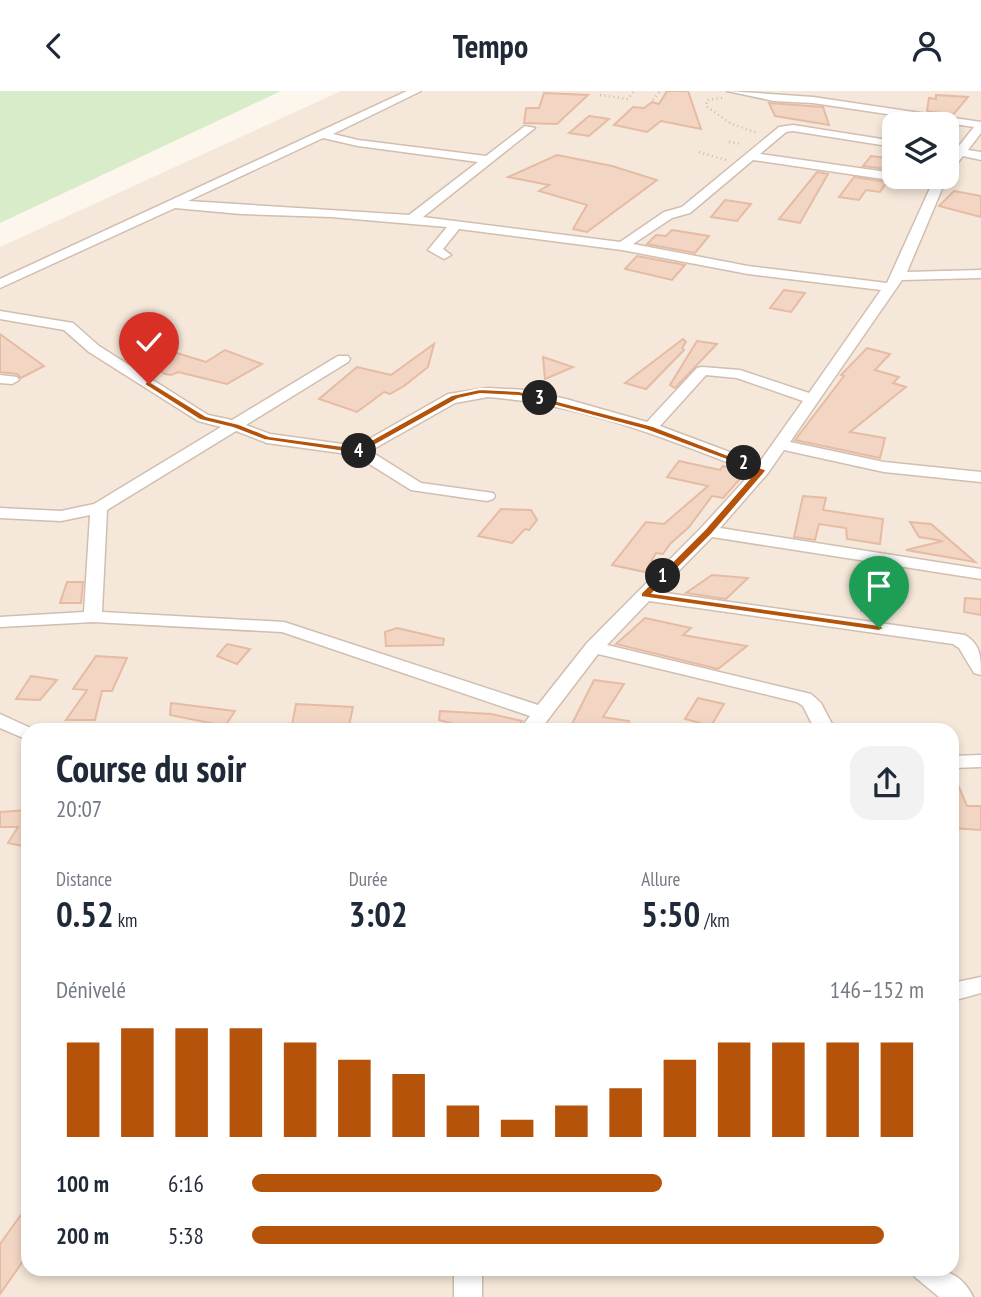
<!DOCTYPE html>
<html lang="fr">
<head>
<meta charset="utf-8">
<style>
	body { margin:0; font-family:"PT Sans Narrow",sans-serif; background:#f2f2f3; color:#1f2937; height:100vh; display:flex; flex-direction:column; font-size:26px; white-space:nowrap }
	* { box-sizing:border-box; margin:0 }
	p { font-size:23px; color:#747a83 }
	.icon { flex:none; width:38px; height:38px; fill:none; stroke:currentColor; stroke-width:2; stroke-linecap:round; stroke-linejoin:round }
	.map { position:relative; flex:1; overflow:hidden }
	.details { position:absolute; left:21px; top:632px; width:938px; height:553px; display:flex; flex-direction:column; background:#fff; border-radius:21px; box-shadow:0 4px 10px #0003 }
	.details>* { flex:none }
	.fabs { position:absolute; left:882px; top:21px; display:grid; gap:14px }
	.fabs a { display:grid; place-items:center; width:77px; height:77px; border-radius:14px; background:#fff; box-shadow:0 4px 10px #0003; font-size:35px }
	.pin { position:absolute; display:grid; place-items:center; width:60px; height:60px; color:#fff; margin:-72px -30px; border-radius:50% 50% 50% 0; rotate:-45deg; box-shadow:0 0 7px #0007 }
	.pin .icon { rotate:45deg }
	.km { position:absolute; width:35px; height:35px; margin:-18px; border-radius:50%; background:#222; color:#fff; font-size:19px; line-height:35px; text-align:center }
	.round { display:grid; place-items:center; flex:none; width:74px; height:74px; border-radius:21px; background:#f2f2f3 }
	.overview { display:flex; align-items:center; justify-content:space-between; height:119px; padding:0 35px }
	h1 { font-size:38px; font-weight:700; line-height:52px }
	.figures { display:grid; grid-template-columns:repeat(3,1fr); gap:10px; height:119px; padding:7px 35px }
	.figures div { display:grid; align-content:center }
	.figures b { font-size:35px; font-weight:700 }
	.figures small { font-size:19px; font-weight:400 }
	.figures p { font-size:19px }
	.chart { height:196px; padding:14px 35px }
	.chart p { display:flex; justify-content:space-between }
	.chart svg { width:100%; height:126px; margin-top:7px; stroke:#b45309; stroke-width:6 }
	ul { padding:0 35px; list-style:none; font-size:23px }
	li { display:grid; grid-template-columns:112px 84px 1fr; align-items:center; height:52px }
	li i { height:18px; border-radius:9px; background:#b45309 }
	header { display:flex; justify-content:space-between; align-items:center; height:91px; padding:0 35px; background:#fff; font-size:32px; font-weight:700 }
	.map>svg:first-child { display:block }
</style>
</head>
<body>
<header><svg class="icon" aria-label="back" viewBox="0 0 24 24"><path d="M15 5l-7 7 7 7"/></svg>Tempo<svg class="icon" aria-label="person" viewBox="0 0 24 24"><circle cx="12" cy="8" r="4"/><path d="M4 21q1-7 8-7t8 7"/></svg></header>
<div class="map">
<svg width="981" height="1206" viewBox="0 0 981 1206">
	<rect width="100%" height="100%" fill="#fdf6ec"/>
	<!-- residential -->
	<path fill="#f5e8da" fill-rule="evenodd" d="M341 0H981V1206H0V156ZM894 33H947V86H894ZM28 639H952V1178H28Z"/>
	<!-- green -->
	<polygon fill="#d8ecc9" points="0,0 281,0 0,132"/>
	<!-- building -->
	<g fill="#f3d5c3" stroke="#e6bba3" stroke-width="2">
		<polygon points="667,0 688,0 701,38 661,30 647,41 614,34 633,16 644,17 652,11 659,13"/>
		<polygon points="544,2 588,4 557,33 524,32 526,17 539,17"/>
		<polygon points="936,4 968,6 953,24 927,20 929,7 936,8"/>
		<polygon points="769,12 823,16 829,34 775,25"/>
		<polygon points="589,25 609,28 589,45 569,42"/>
		<polygon points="557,64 612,75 657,89 587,141 573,138 587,114 539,100 549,94 508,86"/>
		<polygon points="871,65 893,68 886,78 863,75"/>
		<polygon points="817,81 828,83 800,132 779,128"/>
		<polygon points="854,86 887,91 880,101 866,99 859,109 839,106"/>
		<polygon points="954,100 981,105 981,126 939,115"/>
		<polygon points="725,109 732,110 751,113 737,130 711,126"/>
		<polygon points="672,139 709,145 695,162 647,153 656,144 666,145"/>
		<polygon points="637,165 685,174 672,189 625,178"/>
		<polygon points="784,199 805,202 791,221 770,217"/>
		<polygon points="0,243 44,275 21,287 17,283 0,281"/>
		<polygon points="683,248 686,251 682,257 684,259 646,298 625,292"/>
		<polygon points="697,250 717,253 675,297 670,294"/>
		<polygon points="434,253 428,276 404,295 390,303 384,301 357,321 319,308 357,276 391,284"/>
		<polygon points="867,257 890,263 875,279 899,286 893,292 906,296 850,341 885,347 880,367 795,349 844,285 841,284"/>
		<polygon points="167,259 206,271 225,259 262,273 227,293 178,281 171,284 165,283 145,271"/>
		<polygon points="543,266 573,276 545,288"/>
		<polygon points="679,370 720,379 723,375 746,381 723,407 712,405 689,436 670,453 663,463 656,462 645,481 612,474 646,431 664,433 708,395 667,386"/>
		<polygon points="803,405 826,407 823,419 883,428 880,453 847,448 846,437 819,433 815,449 794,446"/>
		<polygon points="501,418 531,419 537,429 529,439 525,438 512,452 478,445"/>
		<polygon points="910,431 931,433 975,471 906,459 943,450 919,446"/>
		<polygon points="712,484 748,487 726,508 686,502"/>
		<polygon points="67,491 83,491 81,512 60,512"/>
		<polygon points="872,498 891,504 885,525 875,521 861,520 862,501"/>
		<polygon points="965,507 981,508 981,524 964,521"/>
		<polygon points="645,527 691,537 683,544 747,555 718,578 616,553"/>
		<polygon points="397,537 444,548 443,554 386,555 385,541"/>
		<polygon points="227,553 250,558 237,573 217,565"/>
		<polygon points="96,565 127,567 112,600 102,600 95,629 66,629 87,599 73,598"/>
		<polygon points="31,585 57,589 40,609 16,608"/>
		<polygon points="594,589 624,593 603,626 629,630 628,639 569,639"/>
		<polygon points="698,607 724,613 711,635 685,628"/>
		<polygon points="171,612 235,620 225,635 170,624"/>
		<polygon points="296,613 353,616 348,639 291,639"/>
		<polygon points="440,620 491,623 522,630 517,639 475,639 439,629"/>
		<polygon points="952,680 967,715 981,715 981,739 952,737"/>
		<polygon points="28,719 28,756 8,752 18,736 0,736 0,721"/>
		<polygon points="28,1114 28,1163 0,1203 0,1153"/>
	</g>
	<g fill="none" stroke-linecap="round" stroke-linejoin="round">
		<!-- minor casing -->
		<g stroke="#d1beb0" stroke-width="3">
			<g id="minor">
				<path d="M407 0H421L333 43 358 49 486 65 525 35 535 37 423 126 620 151 664 121 682 116 779 36 793 34 894 50V56L793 40 786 41 760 63 894 82V86L934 88 947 86 907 181 981 179V187L902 189 790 351 884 371 981 381V391L884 381 784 359 768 382 720 437 981 478V488L712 446 658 501 965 544C981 554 981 566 981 584L974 582 959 557 953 553 649 510 607 554 811 603 821 612 835 639H815L803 615 797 611 598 563 540 639H519L530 625 282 541 93 531 0 536V526L84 521 90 424 61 430 0 427V417L61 420 94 413 221 336 198 330 89 261 64 239 0 228V220L73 232 99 255 208 324 232 329 338 265H348L350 268 348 271 246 334 270 343 357 355 448 303 488 297 525 299 566 308 647 331 697 277 702 276 740 279 809 302 881 199 748 183 622 159 459 138 443 158 451 164 444 168 428 159 447 136 331 126 241 123 175 117 0 197V188ZM323 47 358 55 478 71 409 124 188 110ZM753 69 931 95 887 192 748 175 633 153 672 127 690 122ZM706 284 737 287 803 310 759 372 660 335ZM488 306C581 313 666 347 752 381L702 436 587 552 538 614 284 531 102 521 107 419 236 340 267 352 355 364 411 399 487 410 493 408 495 405 493 402 421 392 370 360 455 312Z"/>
				<polygon points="727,0 813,6 981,31 981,42 968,59 981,61 981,69 963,65 951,80 947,81 947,70 974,36 813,12 774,10"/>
				<polygon points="0,284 17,286 19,289 12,293 0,292"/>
				<polygon points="0,623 35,639 28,639 28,649 0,637"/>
				<polygon points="981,664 981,676 952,677 952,665"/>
				<polygon points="981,886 981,902 952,910 952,892"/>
				<rect x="454" y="1178" width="28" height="28"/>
				<path d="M911 1178C938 1177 960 1178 973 1206H939L915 1186Z"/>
			</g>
		</g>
		<!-- path -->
		<g stroke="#d9b8a5" stroke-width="2.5" stroke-dasharray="1 3.5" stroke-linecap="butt">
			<polyline points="600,4 628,8 634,0"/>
			<polyline points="722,7 707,9 706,15 730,32 757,42"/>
			<polyline points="653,9 660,0"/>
			<polyline points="729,51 742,53"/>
			<polyline points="699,61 726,69"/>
		</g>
		<!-- minor -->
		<use href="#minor" fill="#fff" fill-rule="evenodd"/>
	</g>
	<!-- route -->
	<polygon fill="#b45309" stroke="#fff" stroke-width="2" points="149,290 206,325 239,333 269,345 357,357 452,304 480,298 519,300 653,335 767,379 712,443 653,502 879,534 885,537 879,540 641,506 641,502 705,438 756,380 646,339 519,305 480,303 458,308 359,363 264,349 233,337 200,329 145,294 145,291"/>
</svg>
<div class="fabs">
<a><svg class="icon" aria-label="layers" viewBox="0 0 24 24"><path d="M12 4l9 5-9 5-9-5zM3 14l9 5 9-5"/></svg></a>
</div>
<div class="pin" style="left:879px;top:537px;background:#1e9e55"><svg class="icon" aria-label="arrive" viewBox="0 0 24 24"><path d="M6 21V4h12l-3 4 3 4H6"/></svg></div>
<div class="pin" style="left:149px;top:293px;background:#d93025"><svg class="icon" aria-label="check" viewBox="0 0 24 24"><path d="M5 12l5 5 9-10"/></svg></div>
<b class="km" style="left:663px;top:485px">1</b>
<b class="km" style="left:744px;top:372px">2</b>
<b class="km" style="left:540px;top:307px">3</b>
<b class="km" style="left:359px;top:360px">4</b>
<section class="details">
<div class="overview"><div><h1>Course du soir</h1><p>20:07</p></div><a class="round"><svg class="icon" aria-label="share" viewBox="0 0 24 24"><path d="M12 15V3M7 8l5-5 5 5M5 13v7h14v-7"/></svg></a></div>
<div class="figures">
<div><p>Distance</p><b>0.52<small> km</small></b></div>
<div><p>Durée</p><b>3:02</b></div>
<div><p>Allure</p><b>5:50<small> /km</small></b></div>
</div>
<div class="chart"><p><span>Dénivelé</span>146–152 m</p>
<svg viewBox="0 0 160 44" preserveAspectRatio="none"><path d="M5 44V11M15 44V6M25 44V6M35 44V6M45 44V11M55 44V17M65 44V22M75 44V33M85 44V38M95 44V33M105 44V27M115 44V17M125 44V11M135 44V11M145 44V11M155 44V11"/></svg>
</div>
<ul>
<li><b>100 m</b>6:16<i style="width:61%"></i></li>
<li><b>200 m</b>5:38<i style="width:94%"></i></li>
</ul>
</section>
</div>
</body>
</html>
